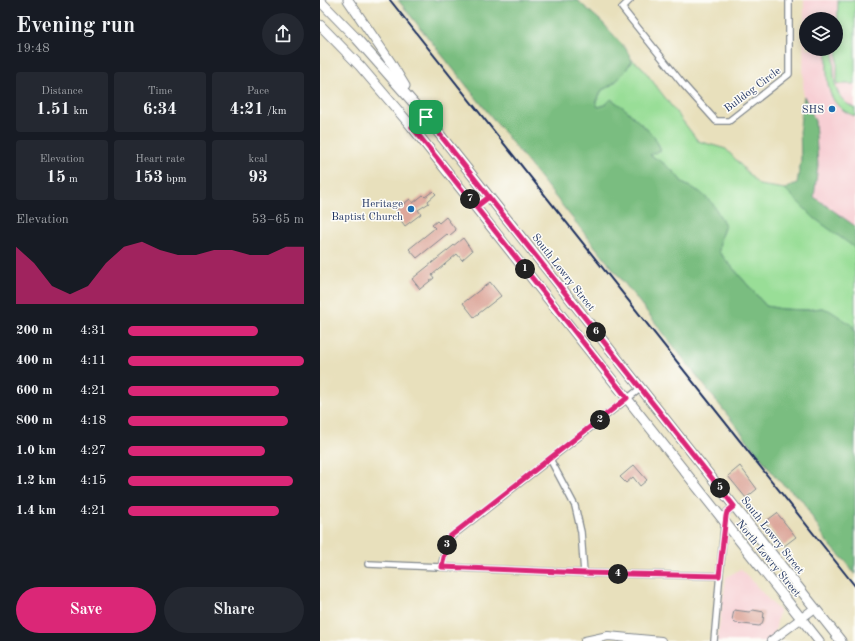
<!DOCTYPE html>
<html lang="en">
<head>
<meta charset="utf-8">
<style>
	body { margin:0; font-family:"Old Standard TT",serif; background:#242831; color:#f1f3f6; height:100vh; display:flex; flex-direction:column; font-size:15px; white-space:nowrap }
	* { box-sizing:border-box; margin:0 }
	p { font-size:13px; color:#9ea1a6 }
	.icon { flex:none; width:22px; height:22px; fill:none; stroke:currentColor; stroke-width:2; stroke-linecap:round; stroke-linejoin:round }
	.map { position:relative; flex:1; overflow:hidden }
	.sheet { display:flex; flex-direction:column; background:#171b24; width:320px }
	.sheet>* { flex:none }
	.fabs { position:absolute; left:479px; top:12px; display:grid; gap:8px }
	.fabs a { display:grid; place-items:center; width:44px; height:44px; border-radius:50%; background:#171b24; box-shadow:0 2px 10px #0003; font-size:20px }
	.pin { position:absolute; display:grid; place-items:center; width:34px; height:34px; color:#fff; margin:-17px; border-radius:8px; box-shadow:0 2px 6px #0006 }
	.km { position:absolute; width:20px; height:20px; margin:-10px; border-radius:50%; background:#222; color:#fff; font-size:11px; line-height:20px; text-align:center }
	.round { display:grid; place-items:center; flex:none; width:42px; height:42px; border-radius:21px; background:#242831 }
	.overview { display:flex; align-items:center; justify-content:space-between; height:68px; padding:0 16px }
	h1 { font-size:22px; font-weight:800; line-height:30px }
	.stats { display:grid; grid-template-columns:repeat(3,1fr); gap:6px; height:68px; padding:4px 16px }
	.stats div { display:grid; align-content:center; border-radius:4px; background:#242831; text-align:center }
	.stats b { font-size:17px; font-weight:800 }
	.stats small { font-size:11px; font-weight:400 }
	.stats p { font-size:11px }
	.chart { height:112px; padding:8px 16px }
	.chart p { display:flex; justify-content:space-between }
	.chart svg { width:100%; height:72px; margin-top:4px; fill:#db2777; opacity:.7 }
	.primary-button { display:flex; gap:8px; margin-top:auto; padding:8px 16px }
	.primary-button a { flex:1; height:46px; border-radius:24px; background:#db2777; color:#fff; font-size:16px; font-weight:800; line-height:46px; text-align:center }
	.primary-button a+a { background:#242831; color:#f1f3f6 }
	ul { padding:0 16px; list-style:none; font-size:13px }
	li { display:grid; grid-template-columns:64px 48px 1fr; align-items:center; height:30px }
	li i { height:10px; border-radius:5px; background:#db2777 }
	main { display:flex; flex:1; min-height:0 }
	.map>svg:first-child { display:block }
</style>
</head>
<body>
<main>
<section class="sheet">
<div class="overview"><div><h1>Evening run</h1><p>19:48</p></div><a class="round"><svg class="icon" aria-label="share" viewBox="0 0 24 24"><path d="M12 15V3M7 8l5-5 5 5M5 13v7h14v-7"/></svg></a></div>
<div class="stats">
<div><p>Distance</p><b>1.51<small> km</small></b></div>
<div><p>Time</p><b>6:34</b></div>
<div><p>Pace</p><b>4:21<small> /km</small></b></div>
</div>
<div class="stats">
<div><p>Elevation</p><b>15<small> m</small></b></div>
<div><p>Heart rate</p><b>153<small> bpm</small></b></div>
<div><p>kcal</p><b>93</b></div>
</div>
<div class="chart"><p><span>Elevation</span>53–65 m</p>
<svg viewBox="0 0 160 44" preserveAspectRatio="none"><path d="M0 44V9L10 19L20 33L30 38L40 33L50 19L60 9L70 6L80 11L90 14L100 14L110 11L120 11L130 14L140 14L150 9L160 9V44z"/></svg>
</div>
<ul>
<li><b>200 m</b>4:31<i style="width:74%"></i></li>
<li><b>400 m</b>4:11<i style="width:100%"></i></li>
<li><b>600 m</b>4:21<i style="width:86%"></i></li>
<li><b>800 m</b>4:18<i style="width:91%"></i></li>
<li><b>1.0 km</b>4:27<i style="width:78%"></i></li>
<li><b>1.2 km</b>4:15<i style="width:94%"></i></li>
<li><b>1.4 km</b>4:21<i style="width:86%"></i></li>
</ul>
<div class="primary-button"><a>Save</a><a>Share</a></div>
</section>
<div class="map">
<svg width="535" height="641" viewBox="0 0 535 641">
	<rect width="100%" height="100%" fill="#fdfcf7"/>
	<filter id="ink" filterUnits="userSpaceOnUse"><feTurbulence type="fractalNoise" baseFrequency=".025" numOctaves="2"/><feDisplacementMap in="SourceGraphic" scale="8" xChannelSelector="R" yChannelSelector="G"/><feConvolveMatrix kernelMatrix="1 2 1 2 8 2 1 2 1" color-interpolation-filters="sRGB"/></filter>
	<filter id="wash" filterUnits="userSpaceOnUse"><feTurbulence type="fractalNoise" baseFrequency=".012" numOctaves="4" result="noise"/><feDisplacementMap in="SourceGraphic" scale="16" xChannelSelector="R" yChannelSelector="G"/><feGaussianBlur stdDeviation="0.9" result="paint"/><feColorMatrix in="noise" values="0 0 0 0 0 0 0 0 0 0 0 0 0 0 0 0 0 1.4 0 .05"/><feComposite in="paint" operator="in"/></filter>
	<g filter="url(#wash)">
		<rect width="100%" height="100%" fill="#e8e0bc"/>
		<!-- built -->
		<g fill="#f7cfd4" fill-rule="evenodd">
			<path d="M484 0H535V226L494 197 498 165 495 121 483 95ZM486 19H516V49H486Z"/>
			<polygon points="421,569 459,611 456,627 451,641 397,641 406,577"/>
		</g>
		<!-- green -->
		<g fill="#99de97" stroke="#5a867a">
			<polygon points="518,0 535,0 535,84 517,84"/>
			<path d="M507 49H514C514 72 510 98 535 108V116C503 105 507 77 507 49Z"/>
			<path d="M312 60 321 66 378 141 406 149 439 185 465 189 475 198 535 246V332L531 325 502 308 485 310 462 309 446 306 399 252 400 239 405 225 380 192 364 184 354 172 342 162 329 155 341 150 334 136 304 108 285 105 278 107 276 102 282 90C296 84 305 73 312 60Z"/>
		</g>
		<!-- forest -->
		<g fill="#7abd80" stroke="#4a766f">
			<path d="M78 0H257L282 22 306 49 312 60C305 73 296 84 282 90L276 102 278 107 285 105 291 99 304 108 334 136 341 150 330 155 342 162 354 172 364 184 380 192 393 204 405 225 400 239 399 252 446 306 462 309 485 310 502 308 509 310 532 325 535 332V575L527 563 507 542 482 500 459 481 313 294Z"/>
			<polygon points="484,96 495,121 498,165 494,197 535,226 535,248 494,218 465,189 477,183 481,160 480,125"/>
		</g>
		<g id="blocks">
			<!-- building -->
			<g fill="#dda79b">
				<polygon points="113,191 116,194 108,201 109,203 98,210 101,214 85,226 77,215 79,214 76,210 90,199 93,203 103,195 105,197"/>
				<polygon points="126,217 136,230 129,236 127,234 97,258 89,249 115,228 112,225 117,221 119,223"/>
				<polygon points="143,238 152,251 142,260 137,254 112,275 114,278 100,289 92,279"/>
				<polygon points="170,282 181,296 154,317 143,303"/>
				<polygon points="314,465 327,480 320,486 313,477 306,483 300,477"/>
				<polygon points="420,466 437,489 426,498 408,476"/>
				<polygon points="457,513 476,537 464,546 445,522"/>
				<polygon points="414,610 429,612 433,610 444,612 443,621 441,625 439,626 415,623 412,620"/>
			</g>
		</g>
	</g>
	<g filter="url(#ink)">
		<use href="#blocks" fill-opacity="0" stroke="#82888d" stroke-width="1"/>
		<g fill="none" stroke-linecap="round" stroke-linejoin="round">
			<!-- street casing -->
			<g stroke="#82888d" stroke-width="8">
				<g id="street">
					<polyline points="310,0 302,8 362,83 396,121 409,121 469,74 469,0"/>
					<polyline points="230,459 255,506 261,532 264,573"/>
					<polyline points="48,564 264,573 399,576"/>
					<polyline points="121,567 128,539 321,388"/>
					<polyline points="394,641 405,516 407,512 414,506"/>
				</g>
			</g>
			<!-- secondary casing -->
			<g stroke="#82888d" stroke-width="10">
				<g id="secondary">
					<polyline points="265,641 288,636 341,641"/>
					<polyline points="451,641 495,608"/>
				</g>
			</g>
			<!-- primary casing -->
			<g stroke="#82888d" stroke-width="11">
				<g id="primary">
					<polyline points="28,0 71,63 85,86"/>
					<polyline points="0,1 37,39 106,117 521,641"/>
					<polyline points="0,25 40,66 92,127 499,641"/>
				</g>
			</g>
			<!-- street -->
			<use href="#street" stroke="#fff" stroke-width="5.5"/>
			<!-- secondary -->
			<use href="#secondary" stroke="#fff" stroke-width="8"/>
			<!-- primary -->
			<use href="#primary" stroke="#fff" stroke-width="9"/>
			<!-- rail -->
			<polyline stroke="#1b2f5e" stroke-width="2" points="70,0 535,586"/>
		</g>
	</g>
	<g fill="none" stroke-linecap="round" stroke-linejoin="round" filter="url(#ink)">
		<!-- route casing -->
		<g stroke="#fff" stroke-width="8">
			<polyline id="route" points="106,117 169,197 156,207 307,398 128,538 122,567 264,573 399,576 406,516 407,512 414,506 169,197 156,207 92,127 106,117"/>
		</g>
		<!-- route -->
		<use href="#route" stroke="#db2777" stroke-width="5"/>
	</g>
	<!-- markers -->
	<g fill="#1f6fb2" stroke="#fdfcf7" stroke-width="1.5">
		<circle cx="512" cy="109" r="4"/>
		<circle cx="91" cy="209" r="4"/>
	</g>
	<g text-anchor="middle" stroke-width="3" stroke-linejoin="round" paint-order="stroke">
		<!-- street labels -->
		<g font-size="11" fill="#1b2f5e" stroke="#fdfcf7">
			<text transform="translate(432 89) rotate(-37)" y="4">Bulldog Circle</text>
			<text transform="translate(244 272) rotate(52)" y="4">South Lowry Street</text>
			<text transform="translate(453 535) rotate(52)" y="4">South Lowry Street</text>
			<text transform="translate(449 558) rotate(51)" y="4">North Lowry Street</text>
		</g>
		<!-- poi labels -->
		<g font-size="11" fill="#1b2f5e" stroke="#fdfcf7" text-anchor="end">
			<text x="504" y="113">SHS</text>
			<text x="83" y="207">Heritage<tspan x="83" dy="13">Baptist Church</tspan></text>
		</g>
	</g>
</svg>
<div class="fabs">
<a><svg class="icon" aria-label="layers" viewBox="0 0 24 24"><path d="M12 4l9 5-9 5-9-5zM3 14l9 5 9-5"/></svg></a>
</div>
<div class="pin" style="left:106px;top:117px;background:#1e9e55"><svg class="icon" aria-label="arrive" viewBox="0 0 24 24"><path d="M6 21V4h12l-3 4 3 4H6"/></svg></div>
<b class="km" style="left:205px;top:269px">1</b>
<b class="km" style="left:280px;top:420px">2</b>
<b class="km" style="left:127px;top:545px">3</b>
<b class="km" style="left:298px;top:574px">4</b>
<b class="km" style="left:400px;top:488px">5</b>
<b class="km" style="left:276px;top:332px">6</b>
<b class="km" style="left:150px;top:199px">7</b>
</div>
</main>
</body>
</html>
